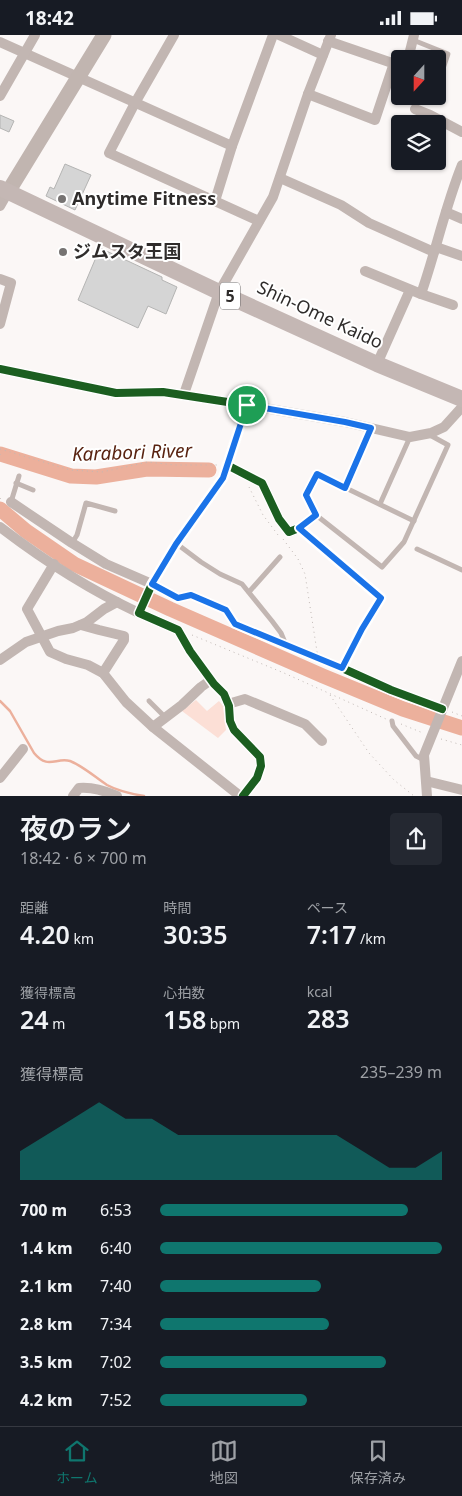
<!DOCTYPE html>
<html lang="ja">
<head>
<meta charset="utf-8">
<style>
	body { margin:0; font-family:"Noto Sans","Noto Sans JP",sans-serif; background:#242831; color:#f1f3f6; height:100vh; display:flex; flex-direction:column; font-size:19px; white-space:nowrap }
	* { box-sizing:border-box; margin:0 }
	p { font-size:16px; color:#9ea1a6 }
	.icon { flex:none; width:28px; height:28px; fill:none; stroke:currentColor; stroke-width:2; stroke-linecap:round; stroke-linejoin:round }
	.map { position:relative; height:761px; overflow:hidden }
	.panel { display:flex; flex-direction:column; background:#171b24; flex:1 }
	.panel>* { flex:none }
	.needle { width:32px; rotate:201deg }
	.fabs { position:absolute; left:391px; top:15px; display:grid; gap:10px }
	.fabs a { display:grid; place-items:center; width:55px; height:55px; border-radius:5px; background:#171b24; box-shadow:0 1px 4px #0004; font-size:25px }
	.pin { position:absolute; display:grid; place-items:center; width:42px; height:42px; color:#fff; margin:-21px; border:2px solid #fff; border-radius:50%; box-shadow:0 1px 5px #0007 }
	.round { display:grid; place-items:center; flex:none; width:52px; height:52px; border-radius:5px; background:#242831 }
	.summary { display:flex; align-items:center; justify-content:space-between; height:85px; padding:0 20px }
	h1 { font-size:28px; font-weight:600; line-height:38px }
	.metrics { display:grid; grid-template-columns:repeat(3,1fr); gap:8px; height:85px; padding:5px 20px }
	.metrics div { display:grid; align-content:center }
	.metrics b { font-size:25px; font-weight:600 }
	.metrics small { font-size:14px; font-weight:400 }
	.metrics p { font-size:14px }
	.chart { height:140px; padding:10px 20px }
	.chart p { display:flex; justify-content:space-between }
	.chart svg { width:100%; height:90px; margin-top:5px; fill:#0f766e; opacity:.7 }
	ul { padding:0 20px; list-style:none; font-size:16px }
	li { display:grid; grid-template-columns:80px 60px 1fr; align-items:center; height:38px }
	li i { height:12px; border-radius:6px; background:#0f766e }
	.status { display:flex; justify-content:space-between; align-items:center; height:35px; padding:0 25px; background:#171b24; direction:ltr }
	.status svg { height:14px; fill:currentColor }
	.tabs { display:flex; justify-content:space-around; align-items:center; height:70px; border-top:1px solid #363941; background:#171b24; font-size:14px; color:#9ea1a6 }
	.tabs a { display:grid; justify-items:center; gap:2px }
	.tabs .current { color:#0f766e }
	.map>svg:first-child { display:block }
</style>
</head>
<body>
<div class="status"><b>18:42</b><svg viewBox="0 0 49 12"><path d="M0 12V9h3v3zM5 12V6h3v6zM10 12V3h3v9zM15 12V0h3v12zM26 1h20v11H26zM47 4h2v5h-2z"/></svg></div>
<div class="map">
<svg width="462" height="761" viewBox="0 0 462 761">
	<rect width="100%" height="100%" fill="#fbf7f6"/>
	<!-- green -->
	<polygon fill="#fcdfd6" points="196,665 207,676 219,666 223,671 226,695 218,703 182,676"/>
	<g fill="none" stroke-linecap="round" stroke-linejoin="round">
		<!-- stream -->
		<path stroke="#ecb09c" stroke-width="2.5" d="M0 666 10 676 34 718C48 735 56 722 70 726 83 731 95 742 107 750 118 756 132 759 144 761"/>
		<!-- river -->
		<g stroke="#ecb09c" stroke-width="15">
			<polyline points="0,419 71,441 96,442 147,434 209,435"/>
			<polyline points="0,474 26,496 74,529 170,574 323,641 403,674 462,693"/>
		</g>
	</g>
	<!-- building -->
	<g fill="#d5d5d5" stroke="#b4b4b3">
		<polygon points="0,80 14,86 9,97 0,93"/>
		<polygon points="65,129 91,140 75,175 46,161 50,152 54,154"/>
		<polygon points="100,213 162,242 162,245 177,252 166,279 148,271 138,293 78,265"/>
	</g>
	<g fill="none" stroke-linecap="round" stroke-linejoin="round">
		<!-- path -->
		<g stroke="#c1b9b5" stroke-width="1" stroke-dasharray="1 4" stroke-linecap="butt">
			<polyline points="0,414 70,435 102,437 148,427 174,430 217,430"/>
			<polyline points="0,420 1,415"/>
			<polyline points="249,452 263,480 278,500"/>
			<polyline points="0,464 2,461"/>
			<polyline points="283,504 298,524 305,539 318,623"/>
			<polyline points="161,554 178,563 191,560 226,575 235,589 276,606"/>
			<polyline points="192,600 284,638 386,684"/>
			<polyline points="293,613 334,630"/>
			<polyline points="330,660 369,718 394,745 414,761"/>
			<polyline points="452,677 462,681"/>
			<polyline points="401,689 423,698"/>
			<polyline points="441,704 462,710"/>
		</g>
		<!-- lane -->
		<g stroke="#c2b6b2" stroke-width="5">
			<polyline points="413,5 448,19 439,45 438,45"/>
			<polyline points="16,448 33,455"/>
			<polyline points="345,453 371,393"/>
			<polyline points="11,467 19,441"/>
			<polyline points="380,469 410,402"/>
			<polyline points="316,480 382,532 404,507 448,410 428,399"/>
			<polyline points="299,493 316,480 306,460 317,439 414,486"/>
			<polyline points="72,508 77,500 86,468 115,476"/>
			<polyline points="177,509 201,527 220,539 242,549 272,586 281,598 286,610"/>
			<polyline points="417,514 462,535"/>
			<polyline points="249,557 280,522"/>
			<polyline points="149,666 166,683"/>
			<polyline points="392,686 393,691 416,721 424,725"/>
		</g>
		<!-- street -->
		<g stroke="#c2b6b2" stroke-width="10">
			<polyline points="174,0 135,68 109,118 259,186"/>
			<polyline points="279,0 323,20"/>
			<polyline points="328,6 398,30"/>
			<polyline points="0,7 232,111"/>
			<polyline points="408,24 414,0"/>
			<polyline points="308,59 375,85 394,28"/>
			<polyline points="0,61 35,0"/>
			<polyline points="415,74 430,80 462,97"/>
			<polyline points="280,143 341,170 369,188 434,217"/>
			<polyline points="215,166 232,111 273,0"/>
			<polyline points="0,171 8,157"/>
			<polyline points="446,177 462,184"/>
			<polyline points="436,212 462,221"/>
			<path d="M365 236 421 259C436 216 445 172 462 130"/>
			<polyline points="0,244 11,248 0,289"/>
			<polyline points="421,259 453,270"/>
			<polyline points="377,329 410,255"/>
			<polyline points="0,334 116,358 163,357 247,370 223,443 176,509 152,549 139,578 178,595 190,616 214,649 224,659 229,671 230,686 234,695 260,722 261,731 257,743 243,761"/>
			<polyline points="184,359 219,257 273,162 308,59 331,0"/>
			<polyline points="247,370 345,387 410,402 431,398 444,392 462,372"/>
			<polyline points="227,430 262,448 279,484 289,497 299,493 381,563 362,594 342,633 391,655 442,674"/>
			<polyline points="11,467 72,508 106,529 152,549"/>
			<path d="M0 492C43 525 90 555 139 578"/>
			<polyline points="54,529 27,574 50,617 66,624 88,630 103,638 126,667 153,692 240,761"/>
			<polyline points="81,590 99,595 124,601 124,605 103,638"/>
			<polyline points="0,625 26,607 58,596 73,593 87,587 104,574 117,567"/>
			<polyline points="228,669 245,664 305,689 322,706"/>
			<polyline points="153,692 182,670 201,652 211,645"/>
			<polyline points="0,743 23,714"/>
			<polyline points="426,746 462,755"/>
			<path d="M73 761 79 753C94 752 104 756 117 761"/>
			<polyline points="427,761 424,720 462,626"/>
		</g>
		<!-- secondary -->
		<polyline stroke="#c1b5b0" stroke-width="15" points="8,157 104,0"/>
		<!-- primary -->
		<polyline stroke="#c4b7b4" stroke-width="16" points="0,153 219,257 377,329 462,364"/>
		<!-- cycleway casing -->
		<g stroke="#fff" stroke-width="11">
			<g id="cycleway">
				<polyline points="0,334 116,358 163,357 247,370 223,443 176,509 152,549 139,578 178,595 190,616 214,649 224,659 229,671 230,686 234,695 260,722 261,731 257,743 243,761"/>
				<polyline points="227,430 262,448 279,484 289,497 299,493 381,563 362,594 342,633 391,655 442,674"/>
			</g>
		</g>
		<!-- cycleway -->
		<use href="#cycleway" stroke="#1b5e20" stroke-width="8"/>
	</g>
	<g fill="none" stroke-linecap="round" stroke-linejoin="round">
		<!-- route casing -->
		<g stroke="#fff" stroke-width="10">
			<polygon id="route" points="247,370 345,387 371,393 345,453 317,439 306,460 316,480 299,493 381,563 362,594 342,633 235,589 226,575 191,560 178,563 152,549 176,509 223,443"/>
		</g>
		<!-- route -->
		<use href="#route" stroke="#1a73e8" stroke-width="6"/>
	</g>
	<!-- markers -->
	<g fill="#767372" stroke="#fff" stroke-width="2">
		<circle cx="62" cy="164" r="5"/>
		<circle cx="63" cy="217" r="5"/>
	</g>
	<g text-anchor="middle" stroke-width="4" stroke-linejoin="round" paint-order="stroke">
		<!-- shield labels -->
		<rect fill="#fff" stroke="#6d6b6b" stroke-width="1" x="220" y="247.5" width="20" height="27" rx="4"/>
		<g font-size="16" font-weight="bold" fill="#2f2c2b">
			<text x="230" y="267">5</text>
		</g>
		<!-- poi labels -->
		<g font-size="18" font-weight="bold" fill="#2f2c2b" stroke="#fff" text-anchor="start">
			<text x="72" y="170">Anytime Fitness</text>
			<text x="73" y="223">ジムスタ王国</text>
		</g>
		<!-- street labels -->
		<g font-size="18" fill="#2f2c2b" stroke="#fff">
			<text transform="translate(320 280) rotate(25)" y="6">Shin-Ome Kaido</text>
		</g>
		<!-- water labels -->
		<g font-size="19" font-style="italic" fill="#592311" stroke="#fff">
			<text transform="translate(132 417) rotate(-2)" y="7">Karabori River</text>
		</g>
	</g>
</svg>
<div class="fabs">
<a><svg class="needle" viewBox="-14 -14 28 28"><path d="M0-13l5 13h-10z" fill="#e53935"/><path d="M0 13l5-13h-10z" fill="#9ea1a6"/></svg></a>
<a><svg class="icon" aria-label="layers" viewBox="0 0 24 24"><path d="M12 4l9 5-9 5-9-5zM3 14l9 5 9-5"/></svg></a>
</div>
<div class="pin" style="left:247px;top:370px;background:#1e9e55"><svg class="icon" aria-label="arrive" viewBox="0 0 24 24"><path d="M6 21V4h12l-3 4 3 4H6"/></svg></div>
</div>
<section class="panel">
<div class="summary"><div><h1>夜のラン</h1><p>18:42 · 6 × 700 m</p></div><a class="round"><svg class="icon" aria-label="share" viewBox="0 0 24 24"><path d="M12 15V3M7 8l5-5 5 5M5 13v7h14v-7"/></svg></a></div>
<div class="metrics">
<div><p>距離</p><b>4.20<small> km</small></b></div>
<div><p>時間</p><b>30:35</b></div>
<div><p>ペース</p><b>7:17<small> /km</small></b></div>
</div>
<div class="metrics">
<div><p>獲得標高</p><b>24<small> m</small></b></div>
<div><p>心拍数</p><b>158<small> bpm</small></b></div>
<div><p>kcal</p><b>283</b></div>
</div>
<div class="chart"><p><span>獲得標高</span>235–239 m</p>
<svg viewBox="0 0 160 44" preserveAspectRatio="none"><path d="M0 44V30L10 22L20 14L30 6L40 14L50 14L60 22L70 22L80 22L90 22L100 22L110 22L120 22L130 30L140 38L150 38L160 30V44z"/></svg>
</div>
<ul>
<li><b>700 m</b>6:53<i style="width:88%"></i></li>
<li><b>1.4 km</b>6:40<i style="width:100%"></i></li>
<li><b>2.1 km</b>7:40<i style="width:57%"></i></li>
<li><b>2.8 km</b>7:34<i style="width:60%"></i></li>
<li><b>3.5 km</b>7:02<i style="width:80%"></i></li>
<li><b>4.2 km</b>7:52<i style="width:52%"></i></li>
</ul>
</section>
<nav class="tabs">
<a class="current"><svg class="icon" aria-label="home" viewBox="0 0 24 24"><path d="M3 11l9-7 9 7M6 9v11h12V9"/></svg>ホーム</a>
<a><svg class="icon" aria-label="map" viewBox="0 0 24 24"><path d="M3 6l6-2 6 2 6-2v14l-6 2-6-2-6 2zM9 4v14M15 6v14"/></svg>地図</a>
<a><svg class="icon" aria-label="saved" viewBox="0 0 24 24"><path d="M7 4h10v16l-5-4-5 4z"/></svg>保存済み</a>
</nav>
</body>
</html>
